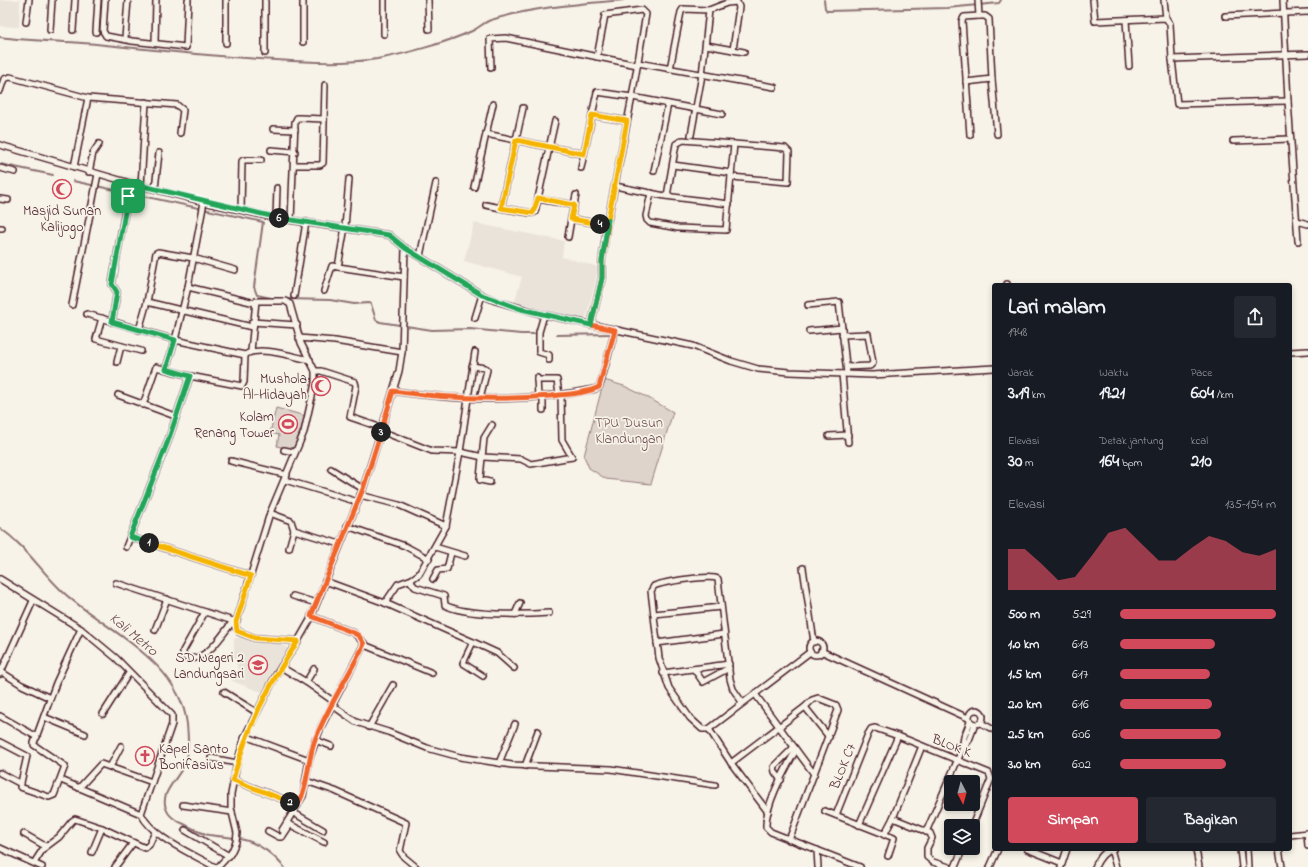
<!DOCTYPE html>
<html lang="id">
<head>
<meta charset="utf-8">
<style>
	body { margin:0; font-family:"Indie Flower",sans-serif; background:#242831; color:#f1f3f6; height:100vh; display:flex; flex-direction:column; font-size:15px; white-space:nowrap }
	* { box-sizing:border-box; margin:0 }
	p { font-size:13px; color:#9ea1a6 }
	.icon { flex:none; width:22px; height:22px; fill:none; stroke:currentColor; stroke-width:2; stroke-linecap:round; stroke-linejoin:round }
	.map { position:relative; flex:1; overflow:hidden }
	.drawer { position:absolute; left:992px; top:283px; width:300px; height:568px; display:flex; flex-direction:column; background:#171b24; border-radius:4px; box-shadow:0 2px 6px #0003 }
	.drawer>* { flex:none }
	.needle { width:26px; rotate:174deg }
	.fabs { position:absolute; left:944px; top:775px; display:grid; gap:8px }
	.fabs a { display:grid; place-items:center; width:36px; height:36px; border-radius:4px; background:#171b24; box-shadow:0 2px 6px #0003; font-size:20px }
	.pin { position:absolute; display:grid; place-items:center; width:34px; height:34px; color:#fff; margin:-17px; border-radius:8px; box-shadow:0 2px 6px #0006 }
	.km { position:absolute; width:20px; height:20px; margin:-10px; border-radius:50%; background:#222; color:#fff; font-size:11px; line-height:20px; text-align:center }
	.round { display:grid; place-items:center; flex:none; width:42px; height:42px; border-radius:4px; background:#242831 }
	.head { display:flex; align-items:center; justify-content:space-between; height:68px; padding:0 16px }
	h1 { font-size:22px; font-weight:700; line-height:30px }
	.figures { display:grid; grid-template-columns:repeat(3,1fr); gap:6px; height:68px; padding:4px 16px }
	.figures div { display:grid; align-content:center }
	.figures b { font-size:17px; font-weight:700 }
	.figures small { font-size:11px; font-weight:400 }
	.figures p { font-size:11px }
	.chart { height:112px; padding:8px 16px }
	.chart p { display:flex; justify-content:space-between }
	.chart svg { width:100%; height:72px; margin-top:4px; fill:#d1495b; opacity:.7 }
	.button { display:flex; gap:8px; margin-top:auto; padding:8px 16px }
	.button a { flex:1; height:46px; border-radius:4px; background:#d1495b; color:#fff; font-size:16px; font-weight:700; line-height:46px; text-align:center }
	.button a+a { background:#242831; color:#f1f3f6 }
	ul { padding:0 16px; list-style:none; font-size:13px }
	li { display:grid; grid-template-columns:64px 48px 1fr; align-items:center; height:30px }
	li i { height:10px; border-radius:5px; background:#d1495b }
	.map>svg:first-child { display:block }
</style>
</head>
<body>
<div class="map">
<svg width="1308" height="867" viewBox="0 0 1308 867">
	<rect width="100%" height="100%" fill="#f7f3e8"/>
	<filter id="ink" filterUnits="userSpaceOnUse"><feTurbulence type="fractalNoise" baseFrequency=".025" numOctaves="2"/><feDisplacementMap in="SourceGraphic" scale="8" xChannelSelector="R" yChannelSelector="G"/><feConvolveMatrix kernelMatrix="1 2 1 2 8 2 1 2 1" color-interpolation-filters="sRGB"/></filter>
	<g filter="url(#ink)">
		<!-- built -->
		<g fill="#eae3da">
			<polygon points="0,0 20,0 19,27 0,26"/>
			<polygon points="474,223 564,241 562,257 599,267 586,319 581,319 514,303 522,277 464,261"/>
			<polygon points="243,636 278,642 289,649 264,693 232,681 238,670 234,656 234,639"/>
		</g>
		<!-- green -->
		<g fill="#ded4cc" stroke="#947a7c">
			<polygon points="604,380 624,386 645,396 673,412 651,484 606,479 589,468 584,456"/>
			<polygon points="276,408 306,416 293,450 277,446 279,435 270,433"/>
		</g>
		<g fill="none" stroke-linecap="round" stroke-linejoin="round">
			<!-- stream -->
			<g stroke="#8e7275" stroke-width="2">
				<polyline points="824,0 825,8 827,11 947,8 999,3 1001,0"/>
				<path d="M0 37C35 42 70 41 105 45 162 51 218 57 276 60 309 62 344 64 377 59 405 54 446 43 472 31 479 28 484 22 491 20 534 7 578 4 623 0"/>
				<polyline points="0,164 53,175"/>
				<polyline points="73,181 263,222 254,287 257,295 276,299"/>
				<polyline points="285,299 330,300 354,304 369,303 371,304 376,320 380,322 432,330 470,329 521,334 537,334"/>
				<polyline points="557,335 611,334"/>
				<path d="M0 528C26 546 41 572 64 593 106 631 179 660 187 724 188 735 189 747 187 757 183 778 154 792 169 814 172 818 179 822 184 824 192 828 200 833 209 835 222 837 236 837 248 841 263 846 274 855 284 867"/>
			</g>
			<!-- street casing -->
			<g stroke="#4a1f2b" stroke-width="8">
				<g id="street">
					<polyline points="105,0 103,31 106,36 132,41 186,47 188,0"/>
					<polyline points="265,0 265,53"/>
					<polyline points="303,0 303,42"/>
					<polyline points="384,0 384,34"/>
					<polyline points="428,0 429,29"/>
					<polyline points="1093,0 1095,21 1166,18 1170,24 1172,59 1308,54"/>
					<polyline points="1164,0 1166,18"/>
					<polyline points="1283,0 1288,101 1298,241"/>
					<polyline points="1225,16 1308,12"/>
					<polyline points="1126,20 1129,66"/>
					<polyline points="26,22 29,0"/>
					<polyline points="50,30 52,0"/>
					<polyline points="73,30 75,0"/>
					<polyline points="96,32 98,0"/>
					<polyline points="125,38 128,0"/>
					<polyline points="155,43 156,0"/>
					<polyline points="226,43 226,0"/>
					<polyline points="706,45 744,52"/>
					<polyline points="597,57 605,15 642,10 646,14 632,97 722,114"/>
					<polyline points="1172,59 1177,104 1288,101"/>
					<polyline points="638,63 774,87"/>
					<polyline points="491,68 490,39 506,38 637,65"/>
					<polyline points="670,69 681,12 683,9 709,10 727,3 737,2 739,7 733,50"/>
					<polyline points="992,79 997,134"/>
					<polyline points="966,82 992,79 989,19 985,16 979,16 978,0"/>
					<polyline points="0,91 4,79 10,77 88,98 177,105 183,110 180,133"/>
					<polyline points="523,108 501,208 531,213 535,212 555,121"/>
					<polyline points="592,115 627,121"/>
					<polyline points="273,129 295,130"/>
					<polyline points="486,134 493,104"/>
					<polyline points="691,135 702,75 709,10"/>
					<polyline points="970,135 962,21 964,17 979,16"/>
					<polyline points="1233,141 1290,139"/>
					<polyline points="0,145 130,183 204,202 276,218 389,235 405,248 482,295 496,301 541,314 693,346 731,361 758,369 789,372 872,375 994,368"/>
					<polyline points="271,150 295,152"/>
					<polyline points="295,165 320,165 323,163 325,85"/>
					<polyline points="673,165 731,173"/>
					<polyline points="74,167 88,98"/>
					<polyline points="0,168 15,172"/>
					<polyline points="581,168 597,92 632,97 607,225 602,261 602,278 591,325"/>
					<polyline points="654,171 668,104"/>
					<polyline points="89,172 93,153 99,144"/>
					<polyline points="141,186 146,102"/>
					<polyline points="615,186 665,196 729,204"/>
					<polyline points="474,187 486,134 584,154"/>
					<polyline points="155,189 159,153"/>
					<polyline points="651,193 646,216 647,220 650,223 678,228 726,230 734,144"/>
					<polyline points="576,195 571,219 607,225"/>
					<polyline points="667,196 676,144 683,140 785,148 789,152 788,182 731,177"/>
					<polyline points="0,199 8,200"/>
					<polyline points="538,199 574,205"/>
					<polyline points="486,205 501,208"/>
					<polyline points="241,210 242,161 244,160 261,160"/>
					<polyline points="276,218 277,188"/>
					<polyline points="291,220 295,122 297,118 300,118 324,119"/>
					<polyline points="1297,221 1308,224"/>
					<polyline points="0,228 2,228"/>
					<polyline points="568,237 571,219"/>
					<polyline points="420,256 436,183"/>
					<polyline points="338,267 345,227 349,179"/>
					<polyline points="1007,284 1007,285"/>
					<polyline points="188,287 255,303"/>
					<polyline points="324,291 332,266 404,277"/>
					<polyline points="294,296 306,222"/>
					<polyline points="147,302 252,327"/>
					<polyline points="72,305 98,174"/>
					<polyline points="808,305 839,302 847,374"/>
					<path d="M87 314 175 340 245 355C259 345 294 357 310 360"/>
					<polyline points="544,315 539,332 539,352 549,355 549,360"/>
					<polyline points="102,318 96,339 141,351"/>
					<polyline points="475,318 482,295"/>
					<polyline points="112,322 117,292 112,284 130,183"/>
					<polyline points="252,322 297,325"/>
					<polyline points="139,330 147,302 156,253 158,252 193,258 235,270"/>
					<polyline points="809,331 842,328"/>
					<polyline points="842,335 868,334 873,363 870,366 847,367"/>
					<polyline points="299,338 335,341 402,352"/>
					<polyline points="251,351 256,301 285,301 290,304 301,343 315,371 315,383 304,432 270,513 235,626 239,632 255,638 298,641"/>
					<polyline points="1290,352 1308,351"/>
					<polyline points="117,362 121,346"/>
					<polyline points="472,366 485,368 487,370 480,398"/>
					<polyline points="166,369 175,340 188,287 204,202"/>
					<polyline points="315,371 321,371 355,382 356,386 350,417 382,428"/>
					<polyline points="842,374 848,442"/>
					<polyline points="537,378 538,397"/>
					<polyline points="537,380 557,380 559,395"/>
					<path d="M393 391C460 401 529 402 595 389L599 387 601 382 615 330"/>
					<polyline points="118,395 175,416"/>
					<polyline points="561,395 562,440 572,457"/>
					<polyline points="543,396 543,410"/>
					<polyline points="143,405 156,367 190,376 242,386 244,382 245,355"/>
					<polyline points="381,431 432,451 460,452 483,457 521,459 531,464 572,457"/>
					<polyline points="829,436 848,435"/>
					<polyline points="284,450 294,452"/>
					<polyline points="231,461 287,475"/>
					<polyline points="331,469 363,489"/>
					<polyline points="285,480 358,502"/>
					<polyline points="490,482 480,480 480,478 484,438 492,425"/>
					<polyline points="360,495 399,505 446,526"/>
					<polyline points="270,513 291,521 294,530 340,544"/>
					<polyline points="347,526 405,546 429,559"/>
					<polyline points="130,537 251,576"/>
					<polyline points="126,547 168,441 190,376"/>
					<polyline points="435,547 465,556"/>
					<polyline points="289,548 294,530"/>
					<polyline points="803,568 814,642"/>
					<path d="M0 579 81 629 116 658 172 715V724L141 814C154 839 190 852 215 867"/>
					<path d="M412 579 411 582 415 587 444 596 445 605C465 616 525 615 549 613"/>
					<polyline points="433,579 438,570 447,569 451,553"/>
					<polyline points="325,581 385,603 473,642 497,653 514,668"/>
					<polyline points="116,583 236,622"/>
					<polyline points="293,596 316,603"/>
					<polyline points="385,603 398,584 412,579 419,574 446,526 460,452 475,352"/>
					<path d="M205 612 183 651V654L186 658C206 663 222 635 233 621"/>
					<polyline points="515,614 520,603"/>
					<polyline points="654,614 721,607"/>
					<polyline points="311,616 354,633 367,646 432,673"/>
					<polyline points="155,630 167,599"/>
					<circle cx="816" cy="648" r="7"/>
					<polyline points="473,642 463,663 483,676"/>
					<polyline points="657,643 724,634"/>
					<polyline points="821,651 968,718"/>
					<polyline points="281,667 306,682 333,701"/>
					<polyline points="694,669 703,682 729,668"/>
					<polyline points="0,671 22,685 50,698"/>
					<polyline points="663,673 729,664"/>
					<polyline points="0,674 33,601"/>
					<polyline points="306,682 314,669"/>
					<polyline points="224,692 256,712"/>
					<polyline points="755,694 814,774"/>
					<polyline points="332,705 356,722 388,732 427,748 460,757 512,765 611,769 715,785"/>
					<circle cx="976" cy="717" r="7"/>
					<polyline points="103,714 129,673"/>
					<polyline points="0,716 37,737"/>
					<polyline points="44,717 85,734"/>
					<polyline points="981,723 994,730"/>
					<polyline points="369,727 393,685"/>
					<path d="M709 729H702L690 718 669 688 659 658 651 591 654 586C663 582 711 574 718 579L730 679 733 689 742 702"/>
					<polyline points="245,736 309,760"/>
					<polyline points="315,740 331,746"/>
					<polyline points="0,742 27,756 20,787 49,797 54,795 65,766 34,745 34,743 56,683 81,629"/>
					<polyline points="962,749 964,737 970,722"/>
					<path d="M796 750C785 770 765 804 766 827L771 832 860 867"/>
					<polyline points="211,758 237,763"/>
					<polyline points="499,763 515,724"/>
					<polyline points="731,763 805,707 829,737"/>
					<polyline points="525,766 538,731"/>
					<polyline points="110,767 121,746"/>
					<polyline points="0,773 21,784"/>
					<polyline points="61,780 141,814"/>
					<polyline points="233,780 298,805"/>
					<polyline points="781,780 775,772 774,767 794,747"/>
					<polyline points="306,781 335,791 406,823 400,851 404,857 416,867"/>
					<polyline points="79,788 101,764 152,782"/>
					<polyline points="183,805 232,812"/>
					<polyline points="825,811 894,838 888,856"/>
					<polyline points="768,812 731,763 709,729 810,652"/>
					<polyline points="294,813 323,830"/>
					<polyline points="836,815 868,734 871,729 875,728 898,736 989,773 991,779 972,826"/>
					<polyline points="893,818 930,833 932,838 927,848 927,857 933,862 949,867"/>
					<polyline points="287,823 324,842"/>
					<polyline points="859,825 898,736"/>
					<polyline points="185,830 229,856"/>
					<polyline points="282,830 303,796 309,760 321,727 364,644"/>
					<polyline points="268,831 279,837 282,837 290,825"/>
					<polyline points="926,832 962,750 969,740 975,724"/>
					<polyline points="1307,833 1308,846"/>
					<polyline points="24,834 45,846"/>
					<polyline points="884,835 893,818 922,746"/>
					<polyline points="1290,835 1308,833"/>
					<polyline points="789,840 838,710 836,705 818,698 812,700 805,707"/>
					<polyline points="0,848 42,867"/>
					<polyline points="1027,849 1062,863"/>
					<polyline points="1111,849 1116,867"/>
					<polyline points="1196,849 1199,867"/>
					<polyline points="1240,849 1242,867"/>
					<polyline points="1247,849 1248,867"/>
					<polyline points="1279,849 1282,867"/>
					<polyline points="817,850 818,867"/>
					<polyline points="92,852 102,828"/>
					<polyline points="34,863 43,849 59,837 72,821 75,819 102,828 145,848 149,845 155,832"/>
					<polyline points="115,867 133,843"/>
					<polyline points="218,867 231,853 236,842 237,833 231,808 231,794 237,763 245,736 276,675 298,641 310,620 363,489 381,431 399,371 402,352 405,248"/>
					<polyline points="955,867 963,848"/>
					<polyline points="990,867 998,849"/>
					<polyline points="1061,867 1067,849"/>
					<path d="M1095 867C1099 858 1104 851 1113 849"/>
				</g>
			</g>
			<!-- street -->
			<use href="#street" stroke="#f7f3e8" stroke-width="5"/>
		</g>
	</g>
	<g fill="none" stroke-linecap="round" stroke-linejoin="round" filter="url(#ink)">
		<!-- split-1 casing -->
		<g stroke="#fff" stroke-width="8">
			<polyline id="split-1" points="128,196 112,284 117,292 112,322 175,340 166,369 190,376 168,441 130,537 149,543"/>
		</g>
		<!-- split-2 casing -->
		<g stroke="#fff" stroke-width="8">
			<path id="split-2" d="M149 543 251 576 236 622 237 631 255 638 298 641C268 686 247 727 233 780L290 802"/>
		</g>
		<!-- split-3 casing -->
		<g stroke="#fff" stroke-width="8">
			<path id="split-3" d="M290 802 298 805C309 784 307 761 315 740 328 706 349 676 364 644L359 636 354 633 311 616 363 489 381 432"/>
		</g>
		<!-- split-4 casing -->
		<g stroke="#fff" stroke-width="8">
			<path id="split-4" d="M381 432 393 391C446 399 498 400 551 396 566 394 585 394 599 387L615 330 591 325 602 278V261L608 225 600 224"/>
		</g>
		<!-- split-5 casing -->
		<g stroke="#fff" stroke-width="8">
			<polyline id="split-5" points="600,224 571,219 574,205 538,198 533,213 501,208 516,140 584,154 592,115 627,121 608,220"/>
		</g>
		<!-- split-6 casing -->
		<g stroke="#fff" stroke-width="8">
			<polyline id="split-6" points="279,218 389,235 405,248 482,295 521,309 591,325 602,278 602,261 608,220"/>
		</g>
		<!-- split-7 casing -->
		<g stroke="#fff" stroke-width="8">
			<polyline id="split-7" points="128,196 130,183 279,218"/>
		</g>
		<!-- split-1 -->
		<use href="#split-1" stroke="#22a559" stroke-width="5"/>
		<!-- split-2 -->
		<use href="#split-2" stroke="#f5b400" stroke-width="5"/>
		<!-- split-3 -->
		<use href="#split-3" stroke="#f0652b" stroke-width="5"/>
		<!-- split-4 -->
		<use href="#split-4" stroke="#f0652b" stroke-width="5"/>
		<!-- split-5 -->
		<use href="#split-5" stroke="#f5b400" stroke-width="5"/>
		<!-- split-6 -->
		<use href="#split-6" stroke="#22a559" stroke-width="5"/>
		<!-- split-7 -->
		<use href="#split-7" stroke="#22a559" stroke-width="5"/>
	</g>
	<!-- icons -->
	<defs>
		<g id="mosque-ring" transform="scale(1)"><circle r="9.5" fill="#f7f3e8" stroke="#d1495b" stroke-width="1.5"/><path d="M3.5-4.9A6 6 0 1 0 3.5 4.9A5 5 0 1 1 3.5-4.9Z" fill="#d1495b"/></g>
		<g id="stadium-ring" transform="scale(1)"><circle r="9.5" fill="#f7f3e8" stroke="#d1495b" stroke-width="1.5"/><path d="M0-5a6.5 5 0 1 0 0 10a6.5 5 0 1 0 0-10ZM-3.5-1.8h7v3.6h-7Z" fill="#d1495b"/></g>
		<g id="school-ring" transform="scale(1)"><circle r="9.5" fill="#f7f3e8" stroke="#d1495b" stroke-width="1.5"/><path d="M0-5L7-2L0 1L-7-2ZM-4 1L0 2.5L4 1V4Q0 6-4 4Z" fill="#d1495b"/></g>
		<g id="church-ring" transform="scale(1)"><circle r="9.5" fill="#f7f3e8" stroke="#d1495b" stroke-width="1.5"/><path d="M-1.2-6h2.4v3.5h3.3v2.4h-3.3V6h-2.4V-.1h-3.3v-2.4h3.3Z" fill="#d1495b"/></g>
	</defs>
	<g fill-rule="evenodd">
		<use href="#mosque-ring" x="62" y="189"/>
		<use href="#mosque-ring" x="321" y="386"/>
		<use href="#stadium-ring" x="288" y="424"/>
		<use href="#school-ring" x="258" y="665"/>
		<use href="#church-ring" x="145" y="756"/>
	</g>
	<g text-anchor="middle" stroke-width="3.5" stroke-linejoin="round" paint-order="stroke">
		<!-- poi labels -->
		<g font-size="14" fill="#4a1f2b" stroke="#f7f3e8" text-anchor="end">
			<text x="62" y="215" text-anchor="middle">Masjid Sunan<tspan x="62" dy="16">Kalijogo</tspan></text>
			<text x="307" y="383">Mushola<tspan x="307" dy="16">Al-Hidayah</tspan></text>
			<text x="274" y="421">Kolam<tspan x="274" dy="16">Renang Tower</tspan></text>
			<text x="244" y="662">SD Negeri 2<tspan x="244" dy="16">Landungsari</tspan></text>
			<text x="159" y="753" text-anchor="start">Kapel Santo<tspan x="159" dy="16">Bonifasius</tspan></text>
		</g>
		<!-- park labels -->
		<g font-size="14" fill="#6f4c53" stroke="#f7f3e8">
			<text x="629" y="427">TPU Dusun<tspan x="629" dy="16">Klandungan</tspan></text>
		</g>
		<!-- street labels -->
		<g font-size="14" fill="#4a1f2b" stroke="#f7f3e8">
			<text transform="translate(952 745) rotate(21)" y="5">BLOK K</text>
			<text transform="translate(842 766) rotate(-68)" y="5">BLOK C7</text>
		</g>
		<!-- water labels -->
		<g font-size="15" font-style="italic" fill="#6c4950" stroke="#f7f3e8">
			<text transform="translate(134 634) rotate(40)" y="5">Kali Metro</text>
		</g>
	</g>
</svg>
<div class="fabs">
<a><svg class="needle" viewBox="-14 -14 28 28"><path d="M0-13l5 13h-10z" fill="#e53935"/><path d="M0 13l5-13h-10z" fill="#9ea1a6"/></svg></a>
<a><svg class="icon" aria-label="layers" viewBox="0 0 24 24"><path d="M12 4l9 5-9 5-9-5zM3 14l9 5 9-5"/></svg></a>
</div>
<div class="pin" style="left:128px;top:196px;background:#1e9e55"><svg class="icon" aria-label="arrive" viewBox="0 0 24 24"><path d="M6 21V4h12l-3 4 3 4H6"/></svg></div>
<b class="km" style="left:149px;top:543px">1</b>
<b class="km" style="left:290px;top:802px">2</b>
<b class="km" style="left:381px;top:432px">3</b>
<b class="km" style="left:600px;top:224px">4</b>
<b class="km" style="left:279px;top:218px">6</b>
<section class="drawer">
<div class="head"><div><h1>Lari malam</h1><p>19:48</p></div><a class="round"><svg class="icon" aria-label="share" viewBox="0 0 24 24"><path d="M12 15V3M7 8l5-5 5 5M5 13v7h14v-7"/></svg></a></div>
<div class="figures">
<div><p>Jarak</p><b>3.19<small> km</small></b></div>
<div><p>Waktu</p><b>19:21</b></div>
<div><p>Pace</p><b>6:04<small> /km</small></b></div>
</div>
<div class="figures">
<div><p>Elevasi</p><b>30<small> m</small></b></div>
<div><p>Detak jantung</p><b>164<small> bpm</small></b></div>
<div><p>kcal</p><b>210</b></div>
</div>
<div class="chart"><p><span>Elevasi</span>135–154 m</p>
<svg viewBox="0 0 160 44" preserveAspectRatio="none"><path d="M0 44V19L10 19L20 28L30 38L40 36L50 23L60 9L70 6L80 16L90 26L100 26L110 18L120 11L130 14L140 21L150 23L160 19V44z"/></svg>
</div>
<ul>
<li><b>500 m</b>5:29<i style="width:100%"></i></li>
<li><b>1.0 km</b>6:13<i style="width:61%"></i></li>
<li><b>1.5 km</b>6:17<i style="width:58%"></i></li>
<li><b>2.0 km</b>6:16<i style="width:59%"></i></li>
<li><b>2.5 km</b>6:06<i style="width:65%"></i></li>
<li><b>3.0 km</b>6:02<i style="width:68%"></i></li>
</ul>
<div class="button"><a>Simpan</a><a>Bagikan</a></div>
</section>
</div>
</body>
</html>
